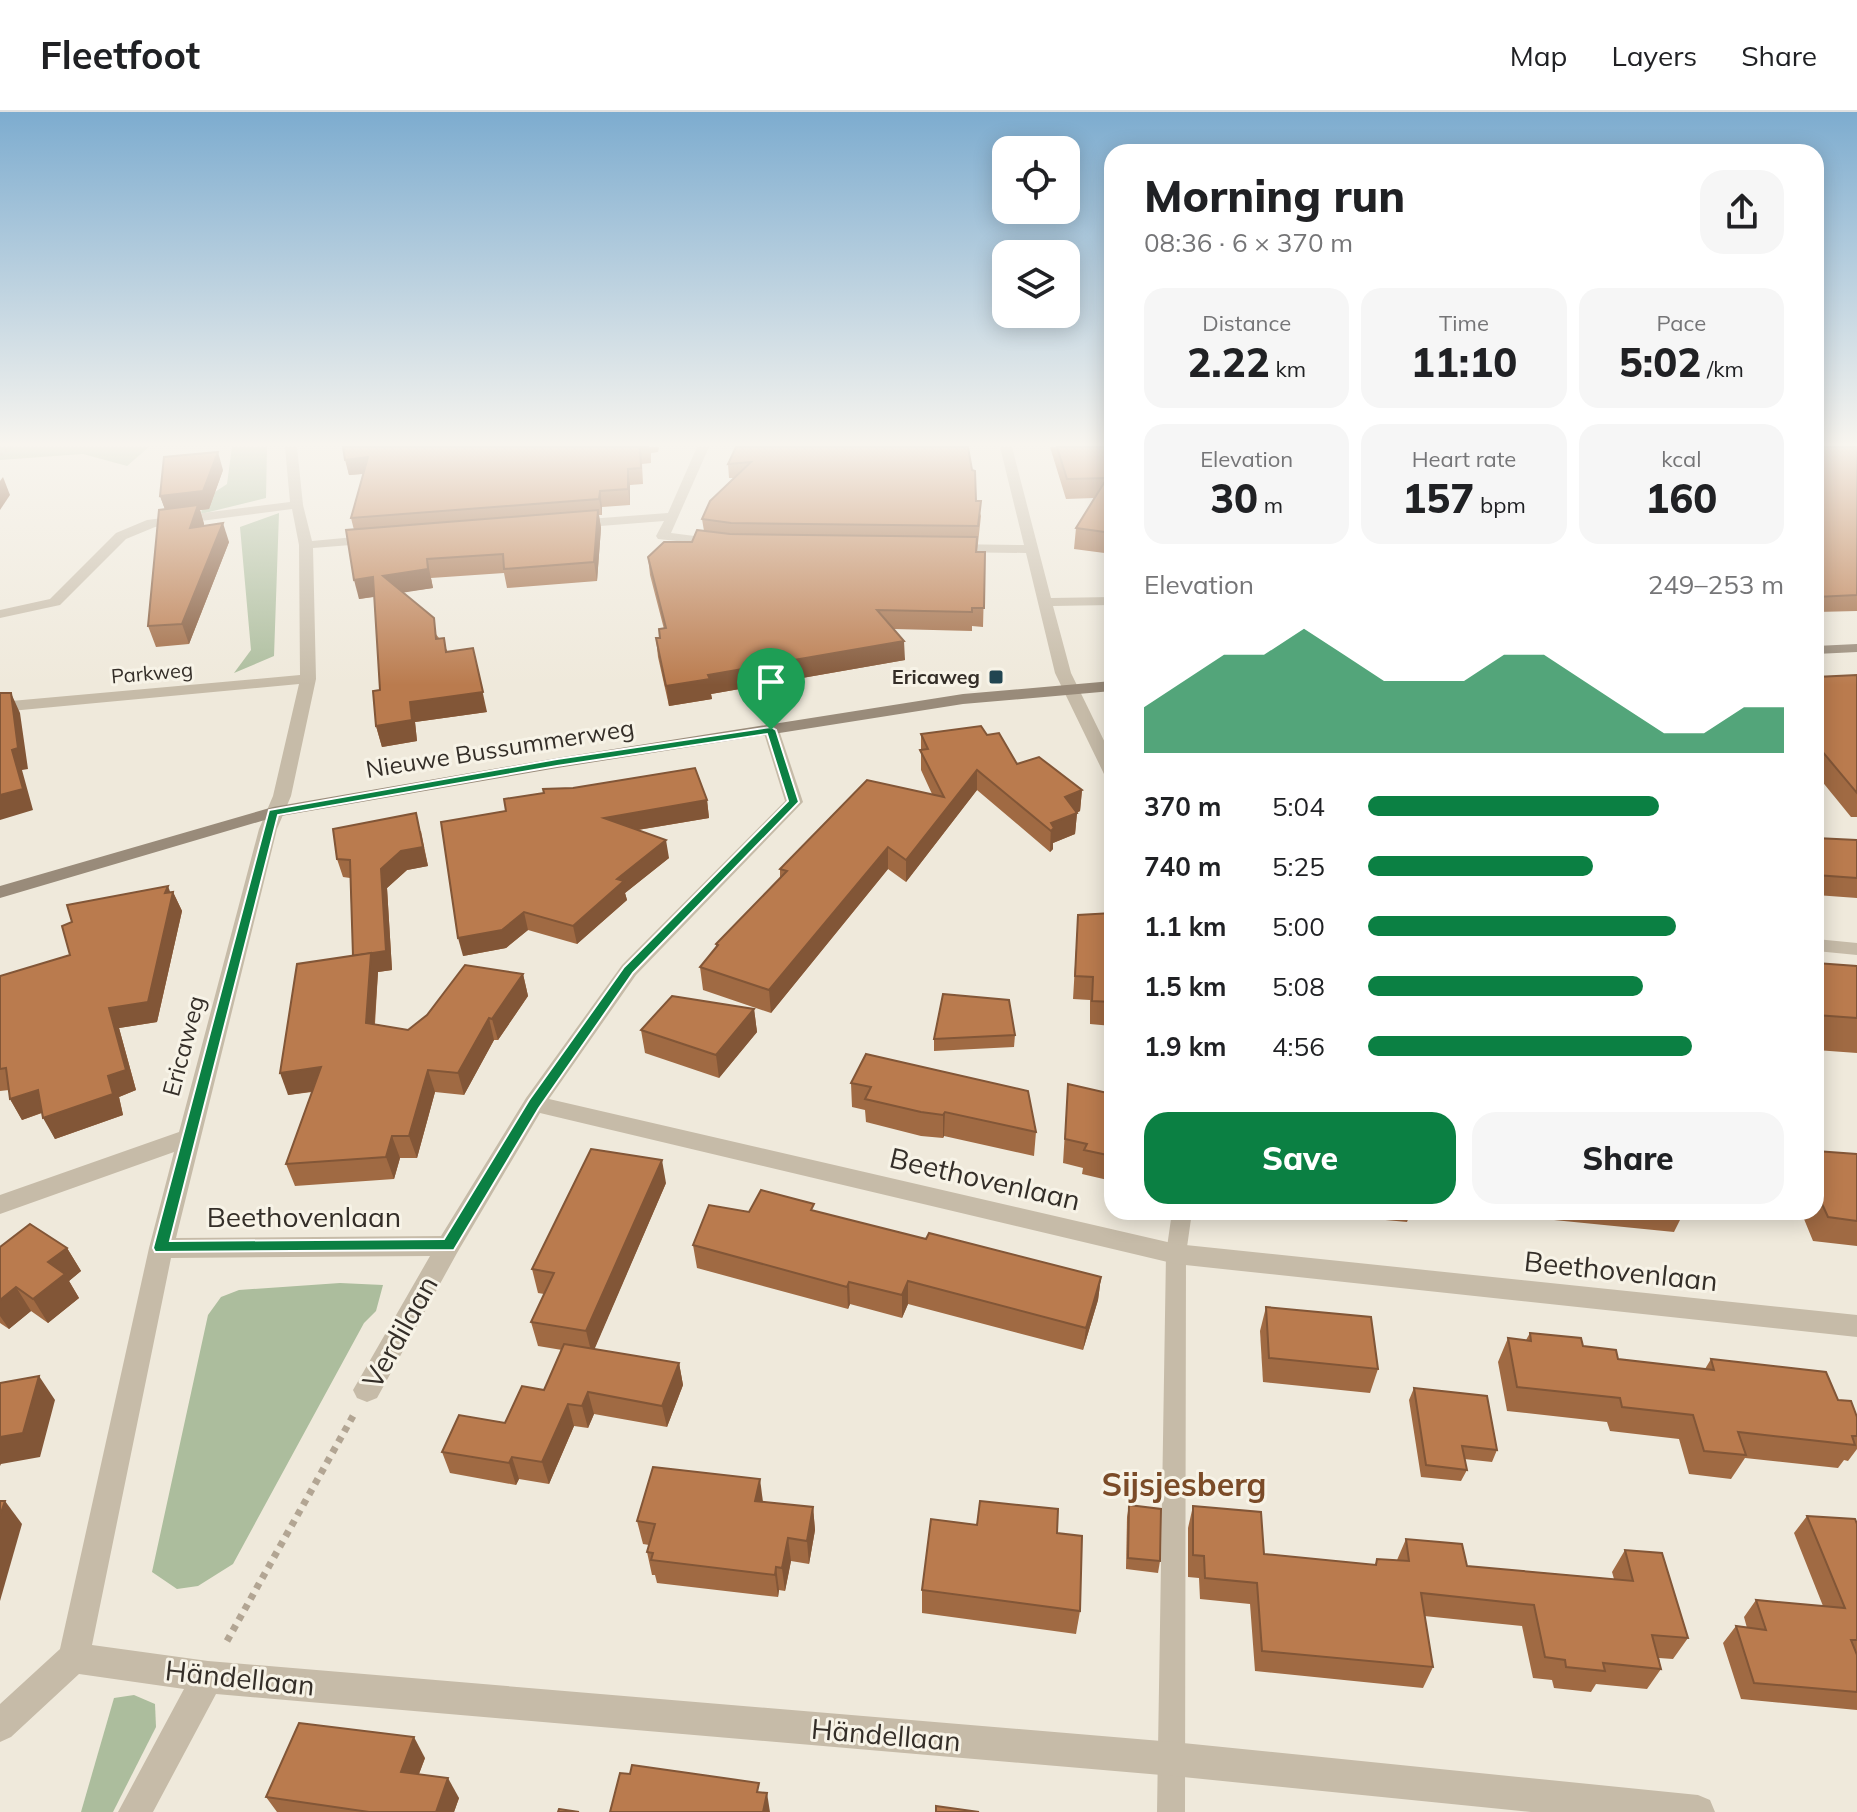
<!DOCTYPE html>
<html lang="en">
<head>
<meta charset="utf-8">
<style>
	body { margin:0; font-family:Mulish,sans-serif; background:#f6f6f6; color:#202124; height:100vh; display:flex; flex-direction:column; font-size:30px; white-space:nowrap }
	* { box-sizing:border-box; margin:0 }
	p { font-size:26px; color:#757577 }
	.icon { flex:none; width:44px; height:44px; fill:none; stroke:currentColor; stroke-width:2; stroke-linecap:round; stroke-linejoin:round }
	.map { position:relative; flex:1; overflow:hidden }
	.drawer { position:absolute; left:1104px; top:32px; width:720px; height:1076px; display:flex; flex-direction:column; background:#fff; border-radius:24px; box-shadow:0 4px 20px #0003 }
	.drawer>* { flex:none }
	.tools { position:absolute; left:992px; top:24px; display:grid; gap:16px }
	.tools a { display:grid; place-items:center; width:88px; height:88px; border-radius:16px; background:#fff; box-shadow:0 4px 20px #0003; font-size:40px }
	.pin { position:absolute; display:grid; place-items:center; width:68px; height:68px; color:#fff; margin:-82px -34px; border-radius:50% 50% 50% 0; rotate:-45deg; box-shadow:0 0 8px #0007 }
	.pin .icon { rotate:45deg }
	.round { display:grid; place-items:center; flex:none; width:84px; height:84px; border-radius:24px; background:#f6f6f6 }
	.overview { display:flex; align-items:center; justify-content:space-between; height:136px; padding:0 40px }
	h1 { font-size:44px; font-weight:800; line-height:60px }
	.metrics { display:grid; grid-template-columns:repeat(3,1fr); gap:12px; height:136px; padding:8px 40px }
	.metrics div { display:grid; align-content:center; border-radius:20px; background:#f6f6f6; text-align:center }
	.metrics b { font-size:40px; font-weight:800 }
	.metrics small { font-size:22px; font-weight:400 }
	.metrics p { font-size:22px }
	.chart { height:224px; padding:16px 40px }
	.chart p { display:flex; justify-content:space-between }
	.chart svg { width:100%; height:144px; margin-top:8px; fill:#0b8043; opacity:.7 }
	.button { display:flex; gap:16px; margin-top:auto; padding:16px 40px }
	.button a { flex:1; height:92px; border-radius:24px; background:#0b8043; color:#fff; font-size:32px; font-weight:800; line-height:92px; text-align:center }
	.button a+a { background:#f6f6f6; color:#202124 }
	ul { padding:0 40px; list-style:none; font-size:26px }
	li { display:grid; grid-template-columns:128px 96px 1fr; align-items:center; height:60px }
	li i { height:20px; border-radius:10px; background:#0b8043 }
	header { display:flex; align-items:center; gap:48px; box-sizing:border-box; height:112px; padding:0 40px; background:#fff; border-bottom:2px solid #e0e0e0 }
	header strong { font-size:38px }
	nav { display:flex; gap:44px; margin-inline-start:auto; font-size:28px }
	.map>svg:first-child { display:block }
</style>
</head>
<body>
<header>
<strong>Fleetfoot</strong>
<nav><a>Map</a><a>Layers</a><a>Share</a></nav>
</header>
<div class="map">
<svg width="1857" height="1700" viewBox="0 0 1857 1700">
	<rect width="100%" height="100%" fill="#efe9db"/>
	<!-- green -->
	<g fill="#acbd9d">
		<polygon points="0,335 149,335 127,354 83,342 0,348"/>
		<polygon points="232,335 267,335 266,386 201,402 203,388 227,372"/>
		<polygon points="279,401 274,544 234,561 251,538 240,415"/>
		<polygon points="340,1171 383,1173 376,1199 364,1211 233,1452 198,1474 177,1477 152,1460 208,1203 221,1185 239,1178"/>
		<polygon points="134,1583 155,1592 156,1615 113,1700 81,1700 114,1586"/>
	</g>
	<g fill="none" stroke-linecap="round" stroke-linejoin="round">
		<!-- path-far1 -->
		<polyline stroke="#b2a593" stroke-width="3" stroke-dasharray="3 3" stroke-linecap="butt" points="0,343 11,335"/>
		<!-- path -->
		<polyline stroke="#b2a593" stroke-width="7" stroke-dasharray="6 6" stroke-linecap="butt" points="227,1529 353,1304"/>
		<!-- service -->
		<polygon fill="#c6bba8" fill-rule="evenodd" points="1172,1100 1192,1100 1186,1142 1185,1700 1157,1700 1166,1142"/>
		<!-- minor -->
		<g fill="#c6bba8" fill-rule="evenodd">
			<polygon points="285,335 297,335 303,393 312,429 376,423 383,427 376,431 313,436 316,567 291,684 277,717 176,1126 441,1124 526,986 622,853 785,689 763,618 771,613 779,618 803,690 636,863 549,987 1176,1132 1857,1203 1857,1225 1176,1152 540,1001 457,1141 377,1286 367,1290 357,1286 353,1278 430,1144 171,1146 92,1533 208,1549 1173,1630 1698,1683 1710,1688 1715,1700 1531,1700 1173,1664 216,1582 153,1700 118,1700 184,1577 79,1562 11,1625 0,1630 0,1592 60,1537 149,1136 174,1040 0,1102 0,1083 179,1020 259,717 273,684 299,572 0,600 0,590 300,563 299,433 292,397 155,415 126,427 60,493 0,506 0,498 50,487 116,421 147,408 290,390"/>
			<polygon points="697,335 709,335 671,421 718,427 725,431 723,434 658,427 656,424 664,409 575,416 569,412 575,408 668,401"/>
			<polygon points="1000,335 1012,335 1051,486 1112,485 1112,493 1053,494 1071,561 1112,645 1112,667 1104,662 1055,561 1026,441 949,440 942,436 949,432 1024,433"/>
			<polygon points="1816,827 1857,831 1857,843 1816,839"/>
		</g>
		<!-- secondary -->
		<g fill="#998b7a" fill-rule="evenodd">
			<polygon points="1857,532 1857,540 1816,542 1816,534"/>
			<polygon points="1112,569 1112,579 963,592 557,656 275,705 0,786 0,774 273,695 557,646 963,582"/>
		</g>
	</g>
	<!-- wall -->
	<g fill="#a06a43">
		<polygon points="343,335 659,335 658,340 651,341 651,351 642,352 643,372 630,373 630,393 602,395 602,403 599,403 601,416 597,469 507,476 504,461 431,466 433,476 403,480 439,526 487,600 415,610 417,629 382,635 376,614 380,578 374,485 359,487 354,418 351,406 363,362 349,363"/>
		<polygon points="736,335 976,389 981,404 977,440 985,440 983,515 972,514 972,519 894,517 905,548 711,582 712,587 669,594 658,545 656,526 660,526 664,517 650,463 648,445 692,430 704,419 702,407 734,366 729,366 728,352"/>
		<polygon points="1050,335 1112,335 1112,442 1074,437 1076,416 1094,386 1066,387"/>
		<polygon points="1816,335 1857,335 1857,499 1816,500"/>
		<polygon points="223,358 209,397 200,398 204,412 204,414 229,430 189,532 156,535 148,514 165,397 160,384"/>
		<polygon points="1857,563 1857,705 1851,705 1816,662 1816,565"/>
		<polygon points="921,622 987,623 1017,652 1082,678 1080,699 1077,701 1075,722 1053,731 1053,737 1050,740 977,678 906,770 888,757 771,901 703,878 700,855 716,836 716,832 780,766 780,757 932,682 921,658"/>
		<polygon points="707,688 709,706 638,718 669,746 625,781 627,788 577,832 528,818 506,836 463,844 506,699"/>
		<polygon points="421,719 428,754 407,758 387,776 392,858 378,860 375,912 408,918 523,862 528,884 498,928 494,928 464,983 435,980 417,1046 400,1046 394,1067 295,1074 286,1052 312,980 288,983 353,844 350,766 343,765 337,747"/>
		<polygon points="1816,726 1857,728 1857,786 1816,783"/>
		<polygon points="170,780 173,780 182,799 157,910 119,916 136,978 119,985 123,1003 55,1027 42,1001 22,1008 10,987 9,978 0,979 0,864 70,843"/>
		<polygon points="1112,801 1112,914 1090,912 1090,888 1073,887 1078,803"/>
		<polygon points="1816,851 1857,854 1857,941 1816,938"/>
		<polygon points="754,897 757,920 719,966 645,941 641,918"/>
		<polygon points="1015,923 1014,935 934,939 934,927"/>
		<polygon points="866,942 1036,1020 1034,1044 944,1024 943,1026 921,1024 866,1010 865,998 852,995 851,971"/>
		<polygon points="1068,972 1112,982 1112,1069 1082,1062 1083,1056 1063,1051"/>
		<polygon points="1816,1039 1857,1042 1857,1134 1813,1129 1804,1107 1792,1106 1789,1100 1816,1100"/>
		<polygon points="666,1071 594,1237 679,1251 683,1273 667,1315 594,1302 588,1316 574,1314 549,1372 519,1367 516,1373 450,1361 442,1340 505,1311 544,1278 562,1238 538,1234 531,1210 544,1182 538,1181 532,1157"/>
		<polygon points="814,1099 926,1127 1101,1165 1098,1188 1083,1238 908,1192 902,1206 850,1192 848,1197 697,1156 693,1133 749,1100"/>
		<polygon points="1299,1100 1411,1100 1407,1110"/>
		<polygon points="1514,1100 1684,1100 1674,1120 1514,1104"/>
		<polygon points="0,1135 67,1136 81,1159 69,1169 79,1186 48,1211 31,1199 9,1217 0,1211"/>
		<polygon points="1266,1195 1378,1257 1370,1281 1263,1270 1260,1219"/>
		<polygon points="1530,1221 1583,1234 1618,1247 1705,1257 1711,1247 1838,1288 1857,1305 1857,1337 1848,1349 1844,1348 1838,1356 1745,1346 1731,1367 1689,1362 1679,1327 1610,1319 1607,1310 1507,1299 1498,1250 1508,1226 1526,1228"/>
		<polygon points="1414,1276 1497,1338 1492,1350 1464,1347 1467,1358 1461,1369 1421,1365 1409,1288"/>
		<polygon points="763,1390 813,1395 815,1418 809,1452 791,1449 785,1479 779,1478 778,1485 657,1471 655,1463 652,1463 647,1440 649,1433 643,1432 637,1409"/>
		<polygon points="1129,1393 1160,1449 1158,1461 1126,1457 1127,1405"/>
		<polygon points="1193,1394 1264,1442 1375,1453 1377,1447 1397,1448 1406,1427 1467,1454 1614,1467 1612,1460 1625,1438 1688,1526 1673,1547 1659,1546 1661,1557 1647,1577 1596,1572 1591,1580 1554,1576 1552,1568 1533,1566 1522,1514 1424,1504 1433,1555 1423,1576 1255,1559 1250,1492 1200,1487 1199,1466 1188,1465 1188,1416"/>
		<polygon points="1807,1404 1857,1412 1857,1598 1741,1587 1723,1531 1736,1514 1747,1516 1744,1505 1756,1488 1823,1494 1794,1421"/>
		<polygon points="1057,1421 1080,1499 1076,1522 922,1501 922,1478"/>
		<polygon points="425,1646 419,1662 459,1686 454,1700 277,1700 266,1685"/>
	</g>
	<!-- shaded-wall -->
	<g fill="#825637">
		<polygon points="218,340 223,358 209,397 200,398 204,412 196,434 167,403 160,384"/>
		<polygon points="368,345 372,361 349,363 345,348"/>
		<polygon points="628,357 630,373 630,393 628,377"/>
		<polygon points="3,365 10,383 0,398 0,369"/>
		<polygon points="600,379 602,395 602,403 599,387"/>
		<polygon points="598,398 601,416 597,469 594,450"/>
		<polygon points="223,411 229,430 189,532 182,512"/>
		<polygon points="427,447 433,476 388,483 383,464"/>
		<polygon points="373,465 378,484 359,487 354,468"/>
		<polygon points="904,529 905,548 711,582 712,587 669,594 666,574 708,563"/>
		<polygon points="473,536 487,600 415,610 417,629 382,635 376,614 410,590"/>
		<polygon points="11,581 20,601 28,657 22,658 33,698 0,708 0,683 12,638"/>
		<polygon points="977,658 977,678 906,770 906,748"/>
		<polygon points="1082,678 1080,699 1064,706 1065,685"/>
		<polygon points="707,688 709,706 607,723 604,706"/>
		<polygon points="416,701 428,754 407,758 387,776 392,858 378,860 373,932 366,911 359,864 381,757 401,739"/>
		<polygon points="1077,701 1075,722 1053,731 1053,737 1050,740 1051,711"/>
		<polygon points="666,728 669,746 625,781 627,788 577,832 573,814 617,767"/>
		<polygon points="888,735 888,757 771,901 769,878"/>
		<polygon points="168,774 172,785 173,780 182,799 157,910 119,916 136,978 119,985 123,1003 55,1027 43,1006 108,964 109,896 165,781"/>
		<polygon points="524,800 528,818 506,836 463,844 458,826"/>
		<polygon points="523,862 528,884 498,928 492,907"/>
		<polygon points="754,897 757,920 719,966 716,943"/>
		<polygon points="489,906 494,928 464,983 458,961"/>
		<polygon points="321,955 329,977 288,983 280,961"/>
		<polygon points="428,958 435,980 417,1046 409,1024"/>
		<polygon points="38,978 49,998 22,1008 10,987"/>
		<polygon points="945,1000 944,1024 943,1026 943,1003"/>
		<polygon points="392,1024 400,1046 394,1067 386,1045"/>
		<polygon points="662,1048 666,1071 592,1243 586,1219"/>
		<polygon points="67,1136 81,1159 69,1169 79,1186 48,1211 33,1187 48,1150"/>
		<polygon points="1101,1165 1098,1188 1083,1238 1086,1216"/>
		<polygon points="908,1169 908,1192 902,1206 902,1183"/>
		<polygon points="849,1170 850,1192 848,1197 847,1175"/>
		<polygon points="16,1175 31,1199 9,1217 0,1204 0,1188"/>
		<polygon points="679,1251 683,1273 667,1315 662,1294"/>
		<polygon points="39,1264 55,1288 40,1345 1,1352 0,1354 0,1325"/>
		<polygon points="588,1280 594,1302 588,1316 582,1294"/>
		<polygon points="568,1292 574,1314 549,1372 542,1350"/>
		<polygon points="512,1345 519,1367 516,1373 509,1351"/>
		<polygon points="760,1367 763,1390 755,1389"/>
		<polygon points="5,1389 22,1412 0,1489 0,1404"/>
		<polygon points="813,1395 815,1418 809,1452 807,1429"/>
		<polygon points="788,1426 791,1449 785,1479 782,1456"/>
		<polygon points="776,1455 779,1478 778,1485 775,1463"/>
		<polygon points="414,1625 425,1646 412,1680 401,1660"/>
		<polygon points="448,1666 459,1686 454,1700 436,1700"/>
		<polygon points="767,1681 770,1700 763,1700"/>
	</g>
	<!-- building -->
	<g fill="#ba7b4e" stroke="#825637" stroke-width="2">
		<polygon points="343,335 649,335 640,336 641,356 628,357 628,377 600,379 599,387 351,406 368,345 345,348"/>
		<polygon points="736,335 968,335 972,358 975,359 976,389 981,389 978,414 731,411 702,407 710,389 751,350 728,352"/>
		<polygon points="1057,335 1112,335 1112,421 1076,416 1107,366 1067,367"/>
		<polygon points="1816,335 1857,335 1857,483 1816,485"/>
		<polygon points="218,340 203,379 160,384 164,345"/>
		<polygon points="198,393 190,416 223,411 182,512 148,514 159,398"/>
		<polygon points="598,398 594,450 504,457 503,442 427,447 428,457 383,464 434,506 436,527 444,526 446,540 473,536 483,580 410,590 412,608 376,614 373,579 380,578 373,465 354,468 346,418"/>
		<polygon points="697,418 730,422 977,425 976,440 985,440 984,496 972,496 972,500 877,498 904,529 708,563 710,567 666,574 656,526 660,526 659,517 666,516 648,445 664,430 692,430"/>
		<polygon points="1857,563 1857,681 1816,632 1816,565"/>
		<polygon points="0,581 11,581 18,636 12,638 23,677 0,683"/>
		<polygon points="981,614 987,623 999,621 1017,652 1039,645 1082,678 1065,685 1077,701 1051,711 1054,716 1051,719 977,658 906,748 888,735 769,878 700,855 718,833 716,832 787,759 780,757 867,668 944,685 920,638 928,637 921,622"/>
		<polygon points="695,656 707,688 604,706 666,728 617,767 624,769 573,814 524,800 502,818 458,826 441,710 506,699 504,687 544,681 543,677 573,676"/>
		<polygon points="416,701 423,735 401,739 381,757 386,839 353,844 350,748 337,747 333,717"/>
		<polygon points="1816,726 1857,728 1857,766 1816,763"/>
		<polygon points="168,774 165,781 173,780 148,890 109,896 126,958 108,964 113,982 43,1006 38,978 10,987 6,956 0,957 0,864 70,843 62,814 72,810 67,793"/>
		<polygon points="1112,801 1112,890 1092,889 1093,865 1075,864 1078,803"/>
		<polygon points="371,841 366,911 408,918 427,903 465,853 523,862 492,907 489,906 458,961 428,958 409,1024 392,1024 386,1045 286,1052 321,955 280,961 297,852"/>
		<polygon points="1816,851 1857,854 1857,906 1816,903"/>
		<polygon points="943,882 1009,888 1015,923 934,927"/>
		<polygon points="672,884 754,897 716,943 641,918"/>
		<polygon points="866,942 1028,979 1036,1020 945,1000 943,1003 921,1000 865,987 871,975 851,971"/>
		<polygon points="1068,972 1112,982 1112,1044 1084,1038 1087,1032 1065,1027"/>
		<polygon points="591,1037 662,1048 586,1219 531,1210 554,1161 532,1157"/>
		<polygon points="1816,1039 1857,1042 1857,1109 1828,1105 1818,1083 1816,1083"/>
		<polygon points="761,1078 814,1092 811,1098 926,1127 929,1121 1101,1165 1086,1216 908,1169 902,1183 849,1170 847,1175 693,1133 709,1093 749,1100"/>
		<polygon points="30,1112 67,1136 48,1150 65,1162 33,1187 16,1175 0,1188 0,1135"/>
		<polygon points="1266,1195 1371,1205 1378,1257 1269,1246"/>
		<polygon points="1530,1221 1581,1226 1583,1234 1616,1238 1618,1247 1714,1258 1711,1247 1826,1260 1838,1288 1851,1289 1857,1305 1857,1324 1852,1324 1855,1333 1738,1320 1746,1343 1704,1339 1693,1303 1622,1295 1620,1286 1517,1275 1508,1226 1531,1229"/>
		<polygon points="564,1232 679,1251 662,1294 588,1280 582,1294 568,1292 542,1350 512,1345 509,1351 442,1340 459,1303 505,1311 522,1274 544,1278"/>
		<polygon points="39,1264 23,1321 0,1325 0,1271"/>
		<polygon points="1414,1276 1487,1284 1497,1338 1462,1334 1467,1358 1426,1353"/>
		<polygon points="653,1355 760,1367 755,1389 813,1395 807,1429 788,1426 782,1456 776,1455 775,1463 651,1448 653,1441 647,1440 655,1412 637,1409"/>
		<polygon points="0,1389 5,1389 0,1404"/>
		<polygon points="980,1389 1058,1397 1057,1421 1082,1424 1080,1499 922,1478 931,1407 977,1413"/>
		<polygon points="1129,1393 1161,1397 1160,1449 1128,1446"/>
		<polygon points="1193,1394 1261,1400 1264,1442 1376,1453 1377,1447 1409,1449 1406,1427 1462,1432 1467,1454 1633,1469 1625,1438 1662,1441 1688,1526 1652,1523 1661,1557 1603,1551 1605,1559 1566,1555 1565,1548 1545,1545 1534,1493 1421,1481 1433,1555 1262,1539 1257,1471 1205,1466 1204,1444 1193,1443"/>
		<polygon points="1807,1404 1855,1407 1857,1412 1857,1528 1851,1528 1857,1543 1857,1580 1754,1571 1736,1514 1766,1518 1756,1488 1845,1496"/>
		<polygon points="299,1611 414,1625 401,1660 448,1666 436,1700 369,1700 266,1685"/>
		<polygon points="632,1653 759,1671 757,1680 767,1681 763,1700 610,1700 620,1661 630,1662"/>
		<polygon points="936,1694 979,1700 936,1700"/>
		<polygon points="559,1697 579,1700 558,1700"/>
	</g>
	<!-- sky -->
	<linearGradient id="sky" x2="0" y2="1"><stop stop-color="#7daccf"/><stop offset="0.58" stop-color="#f8f5ef"/><stop offset="1" stop-color="#f8f5ef" stop-opacity="0"/></linearGradient>
	<rect width="1857" height="573" fill="url(#sky)"/>
	<!-- route -->
	<path fill="#0b8043" stroke="#fff" stroke-width="2" fill-rule="evenodd" d="M771 615 776 618 799 690 633 861 539 996 454 1138 155 1140 153 1136 269 698 557 647ZM767 622 788 689 624 855 529 988 444 1127 170 1129 278 703 557 654Z"/>
	<!-- markers -->
	<rect fill="#214551" stroke="#f7f3e7" stroke-width="3" x="988" y="557" width="16" height="16" rx="4"/>
	<g text-anchor="middle" stroke-width="6" stroke-linejoin="round" paint-order="stroke">
		<!-- far-street labels -->
		<g font-size="20" fill="#342e28" stroke="#f7f3e7">
			<text transform="translate(152 561) rotate(-5)" y="7">Parkweg</text>
		</g>
		<!-- far-poi labels -->
		<g font-size="20" font-weight="bold" fill="#342e28" stroke="#f7f3e7" text-anchor="end">
			<text x="980" y="572">Ericaweg</text>
		</g>
		<!-- street labels -->
		<g font-size="24" fill="#342e28" stroke="#f7f3e7">
			<text transform="translate(500 637) rotate(-9)" y="8">Nieuwe Bussummerweg</text>
			<text transform="translate(184 934) rotate(-75)" y="8">Ericaweg</text>
		</g>
		<!-- near-street labels -->
		<g font-size="28" fill="#342e28" stroke="#f7f3e7">
			<text transform="translate(985 1067) rotate(13)" y="10">Beethovenlaan</text>
			<text x="304" y="1115">Beethovenlaan</text>
			<text transform="translate(1621 1159) rotate(6)" y="10">Beethovenlaan</text>
			<text transform="translate(400 1220) rotate(-61)" y="10">Verdilaan</text>
			<text transform="translate(240 1566) rotate(6)" y="10">Händellaan</text>
			<text transform="translate(886 1623) rotate(5)" y="10">Händellaan</text>
		</g>
		<!-- near-neighbourhood labels -->
		<g font-size="32" font-weight="bold" fill="#7b4b28" stroke="#f7f3e7">
			<text x="1184" y="1384">Sijsjesberg</text>
		</g>
	</g>
</svg>
<div class="tools">
<a><svg class="icon" aria-label="locate" viewBox="0 0 24 24"><circle cx="12" cy="12" r="6"/><path d="M12 2v4M12 18v4M2 12h4M18 12h4"/></svg></a>
<a><svg class="icon" aria-label="layers" viewBox="0 0 24 24"><path d="M12 4l9 5-9 5-9-5zM3 14l9 5 9-5"/></svg></a>
</div>
<div class="pin" style="left:771px;top:618px;background:#1e9e55"><svg class="icon" aria-label="arrive" viewBox="0 0 24 24"><path d="M6 21V4h12l-3 4 3 4H6"/></svg></div>
<section class="drawer">
<div class="overview"><div><h1>Morning run</h1><p>08:36 · 6 × 370 m</p></div><a class="round"><svg class="icon" aria-label="share" viewBox="0 0 24 24"><path d="M12 15V3M7 8l5-5 5 5M5 13v7h14v-7"/></svg></a></div>
<div class="metrics">
<div><p>Distance</p><b>2.22<small> km</small></b></div>
<div><p>Time</p><b>11:10</b></div>
<div><p>Pace</p><b>5:02<small> /km</small></b></div>
</div>
<div class="metrics">
<div><p>Elevation</p><b>30<small> m</small></b></div>
<div><p>Heart rate</p><b>157<small> bpm</small></b></div>
<div><p>kcal</p><b>160</b></div>
</div>
<div class="chart"><p><span>Elevation</span>249–253 m</p>
<svg viewBox="0 0 160 44" preserveAspectRatio="none"><path d="M0 44V30L10 22L20 14L30 14L40 6L50 14L60 22L70 22L80 22L90 14L100 14L110 22L120 30L130 38L140 38L150 30L160 30V44z"/></svg>
</div>
<ul>
<li><b>370 m</b>5:04<i style="width:70%"></i></li>
<li><b>740 m</b>5:25<i style="width:54%"></i></li>
<li><b>1.1 km</b>5:00<i style="width:74%"></i></li>
<li><b>1.5 km</b>5:08<i style="width:66%"></i></li>
<li><b>1.9 km</b>4:56<i style="width:78%"></i></li>
</ul>
<div class="button"><a>Save</a><a>Share</a></div>
</section>
</div>
</body>
</html>
